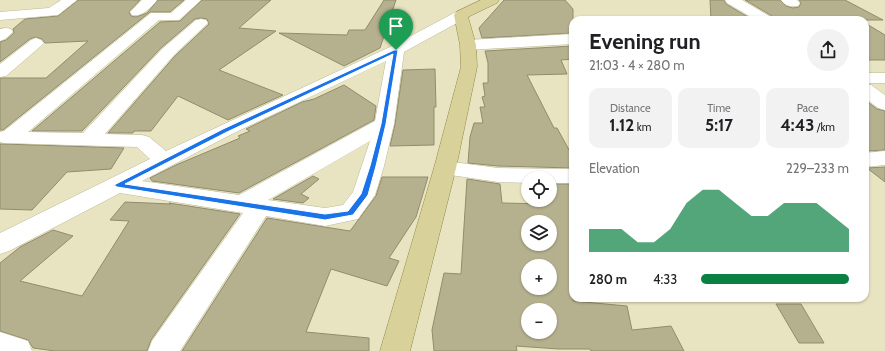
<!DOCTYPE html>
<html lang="en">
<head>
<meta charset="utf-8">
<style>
	body { margin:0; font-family:Cabin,sans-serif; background:#f2f2f2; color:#202124; height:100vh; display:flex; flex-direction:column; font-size:15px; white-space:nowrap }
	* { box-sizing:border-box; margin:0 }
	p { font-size:13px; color:#757577 }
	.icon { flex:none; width:22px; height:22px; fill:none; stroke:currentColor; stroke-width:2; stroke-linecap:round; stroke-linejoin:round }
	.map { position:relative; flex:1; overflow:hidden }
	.side { position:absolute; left:569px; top:16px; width:300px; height:286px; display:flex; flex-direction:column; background:#fff; border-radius:12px; box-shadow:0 1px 3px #0004 }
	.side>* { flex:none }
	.buttons { position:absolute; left:521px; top:171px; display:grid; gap:8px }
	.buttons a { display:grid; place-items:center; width:36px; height:36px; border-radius:50%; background:#fff; box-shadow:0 1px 3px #0004; font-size:20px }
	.pin { position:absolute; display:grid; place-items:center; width:34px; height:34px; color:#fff; margin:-41px -17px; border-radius:50% 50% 50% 0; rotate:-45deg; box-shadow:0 0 4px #0007 }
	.pin .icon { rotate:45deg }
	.round { display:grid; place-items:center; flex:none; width:42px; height:42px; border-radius:21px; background:#f2f2f2 }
	.overview { display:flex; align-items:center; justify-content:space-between; height:68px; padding:0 20px }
	h1 { font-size:22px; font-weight:800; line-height:30px }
	.metrics { display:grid; grid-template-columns:repeat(3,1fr); gap:6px; height:68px; padding:4px 20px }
	.metrics div { display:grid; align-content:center; border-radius:10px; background:#f2f2f2; text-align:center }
	.metrics b { font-size:17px; font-weight:800 }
	.metrics small { font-size:11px; font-weight:400 }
	.metrics p { font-size:11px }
	.chart { height:112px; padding:8px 20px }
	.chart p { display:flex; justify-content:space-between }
	.chart svg { width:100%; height:72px; margin-top:4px; fill:#0b8043; opacity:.7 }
	ul { padding:0 20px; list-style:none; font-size:13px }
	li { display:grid; grid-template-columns:64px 48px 1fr; align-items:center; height:30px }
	li i { height:10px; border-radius:5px; background:#0b8043 }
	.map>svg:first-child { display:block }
</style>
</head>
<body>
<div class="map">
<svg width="885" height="351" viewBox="0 0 885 351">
	<rect width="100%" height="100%" fill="#e8e4c1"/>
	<!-- building -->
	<g fill="#b5b18f" stroke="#908d6c" fill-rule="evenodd">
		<polygon points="78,0 140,0 129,12 131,16 136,17 147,13 158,0 184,0 170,12 150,12 3,130 0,130 0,78 46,78 88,41 45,43 42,39 35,37 30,39 0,62 0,42 6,40 14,33 13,29 25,19 58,16"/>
		<polygon points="202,0 271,0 239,28 276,31 219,70 283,95 228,120 178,96 151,131 134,131 133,133 108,133 175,56 209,24 207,19 201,18 195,19 161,48 82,131 32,131 160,22 180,21"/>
		<polygon points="384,0 396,0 380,48 344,66 279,33 347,35 349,30 365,30"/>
		<polygon points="504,0 565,0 573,9 573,33 482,38 479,28"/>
		<polygon points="710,0 724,0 726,4 753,20 711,20"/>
		<polygon points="745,0 780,0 786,6 793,8 799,7 801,3 799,0 845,0 883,20 774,20 772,16"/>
		<polygon points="865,23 885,35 885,60 865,60"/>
		<polygon points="573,46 573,59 561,60 567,74 527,75 554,128 557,128 573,157 573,168 498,166 468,163 470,137 474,123 483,123 480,107 485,107 482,97 485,96 483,83 488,83 488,63 485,51"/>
		<polygon points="435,69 436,107 434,107 434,145 390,146 395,124 403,70"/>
		<polygon points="344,85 376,106 374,120 239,193 152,181 150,178 176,165 240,138 238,136 250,131 246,129 302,102 314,99"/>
		<polygon points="865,100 877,109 885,111 885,150 865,151"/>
		<polygon points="0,144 3,144 124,148 111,169 67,172 32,210 0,209"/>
		<polygon points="885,167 885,182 867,168"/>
		<polygon points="313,176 319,179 301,194 309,198 303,203 273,199"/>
		<polygon points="382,177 428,177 416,217 389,258 399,261 387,286 331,269 306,332 369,338 369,351 182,351 267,218 350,231 376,196"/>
		<path d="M467 179 500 184 502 203 547 204 546 200H550V184H573V301L627 306 632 330 671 326 684 351H591L590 349H559L516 346 517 351H434L432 330 444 273 461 274ZM528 222H550V244H528ZM528 266H550V288H528ZM528 310H550V332H528Z"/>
		<polygon points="125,202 171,204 169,203 240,214 151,340 147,351 55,351 33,348 28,340 0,331 0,263 20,247 53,230 73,236 20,281 82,296 129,221 110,220"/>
		<polygon points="776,304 801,304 824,343 799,343"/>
	</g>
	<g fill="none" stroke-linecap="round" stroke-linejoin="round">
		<!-- minor casing -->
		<g stroke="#bdba98" stroke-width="1">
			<g id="minor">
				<polygon points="61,0 77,0 58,15 0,20 0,12 49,8"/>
				<path d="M142 0H157C151 8 142 17 132 15L130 12Z"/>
				<path d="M186 0H201L179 20H159L28 132 83 133 162 49 196 20 201 19 206 20 208 23 174 55 105 134 142 135 149 137 166 151 390 47 456 12 461 11 466 12 468 15 466 18 404 52 394 124 384 166 375 195 358 219 325 226 266 216 180 351H148L152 341 243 213 120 193 9 251 0 254V233L150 159 137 147 3 143 0 142V132L4 131 151 13H171ZM386 61 375 121 239 195 142 181 232 134ZM370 141 353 192 343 205 325 208 268 200Z"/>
				<polygon points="725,0 742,0 771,17 773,20 756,20 727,3"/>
				<path d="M781 0H797L800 3 798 6C791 7 785 6 781 0Z"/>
				<polygon points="6,28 11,29 13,32 5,39 0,41 0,29"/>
				<polygon points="573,34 573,44 468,50 463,48 460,45 463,42 468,40"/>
				<polygon points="36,38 41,40 44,43 41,46 6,76 0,77 0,64 31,40"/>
				<rect x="865" y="73" width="20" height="10"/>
				<polygon points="865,84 871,85 885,95 885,110 878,108 865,98"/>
				<polygon points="885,151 885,165 865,167 865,153"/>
				<polygon points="445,161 498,168 573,169 573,183 550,183 550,178 528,178 528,183 498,182 437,173 434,168 437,163"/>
				<polygon points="0,332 28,341 32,351 0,351"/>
			</g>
		</g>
		<!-- major casing -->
		<g stroke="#928949" stroke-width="1">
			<polygon id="major" points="481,0 499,0 497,3 468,17 476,45 477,67 456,168 410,351 380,351 434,168 461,67 460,45 454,15 456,12"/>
		</g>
		<!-- minor -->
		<use href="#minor" fill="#fff" fill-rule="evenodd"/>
		<!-- major -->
		<use href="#major" fill="#d9d19a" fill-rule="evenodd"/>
	</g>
	<!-- route -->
	<path fill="#1a73e8" stroke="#fff" fill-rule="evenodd" d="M394 50H398L386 124 376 166 368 195 353 215 325 220 117 187 114 185 223 129ZM393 54 381 124 370 166 361 194 348 211 325 214 125 184 227 132Z"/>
</svg>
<div class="buttons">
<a><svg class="icon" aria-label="locate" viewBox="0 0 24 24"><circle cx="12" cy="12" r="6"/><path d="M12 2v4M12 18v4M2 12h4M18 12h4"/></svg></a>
<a><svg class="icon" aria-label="layers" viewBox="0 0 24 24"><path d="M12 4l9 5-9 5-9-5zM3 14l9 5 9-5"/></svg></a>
<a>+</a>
<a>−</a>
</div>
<div class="pin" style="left:396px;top:50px;background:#1e9e55"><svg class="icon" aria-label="arrive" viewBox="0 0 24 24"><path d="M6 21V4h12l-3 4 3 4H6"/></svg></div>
<section class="side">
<div class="overview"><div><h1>Evening run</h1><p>21:03 · 4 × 280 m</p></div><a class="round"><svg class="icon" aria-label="share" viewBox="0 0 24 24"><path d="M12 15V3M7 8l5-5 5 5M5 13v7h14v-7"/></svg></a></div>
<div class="metrics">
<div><p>Distance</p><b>1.12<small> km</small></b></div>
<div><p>Time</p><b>5:17</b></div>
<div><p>Pace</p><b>4:43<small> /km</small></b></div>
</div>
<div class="chart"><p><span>Elevation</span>229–233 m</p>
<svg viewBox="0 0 160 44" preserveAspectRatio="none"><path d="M0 44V30L10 30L20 30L30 38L40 38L50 30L60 14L70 6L80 6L90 14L100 22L110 22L120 14L130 14L140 14L150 22L160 30V44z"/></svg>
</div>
<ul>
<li><b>280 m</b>4:33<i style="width:100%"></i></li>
</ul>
</section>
</div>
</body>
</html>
